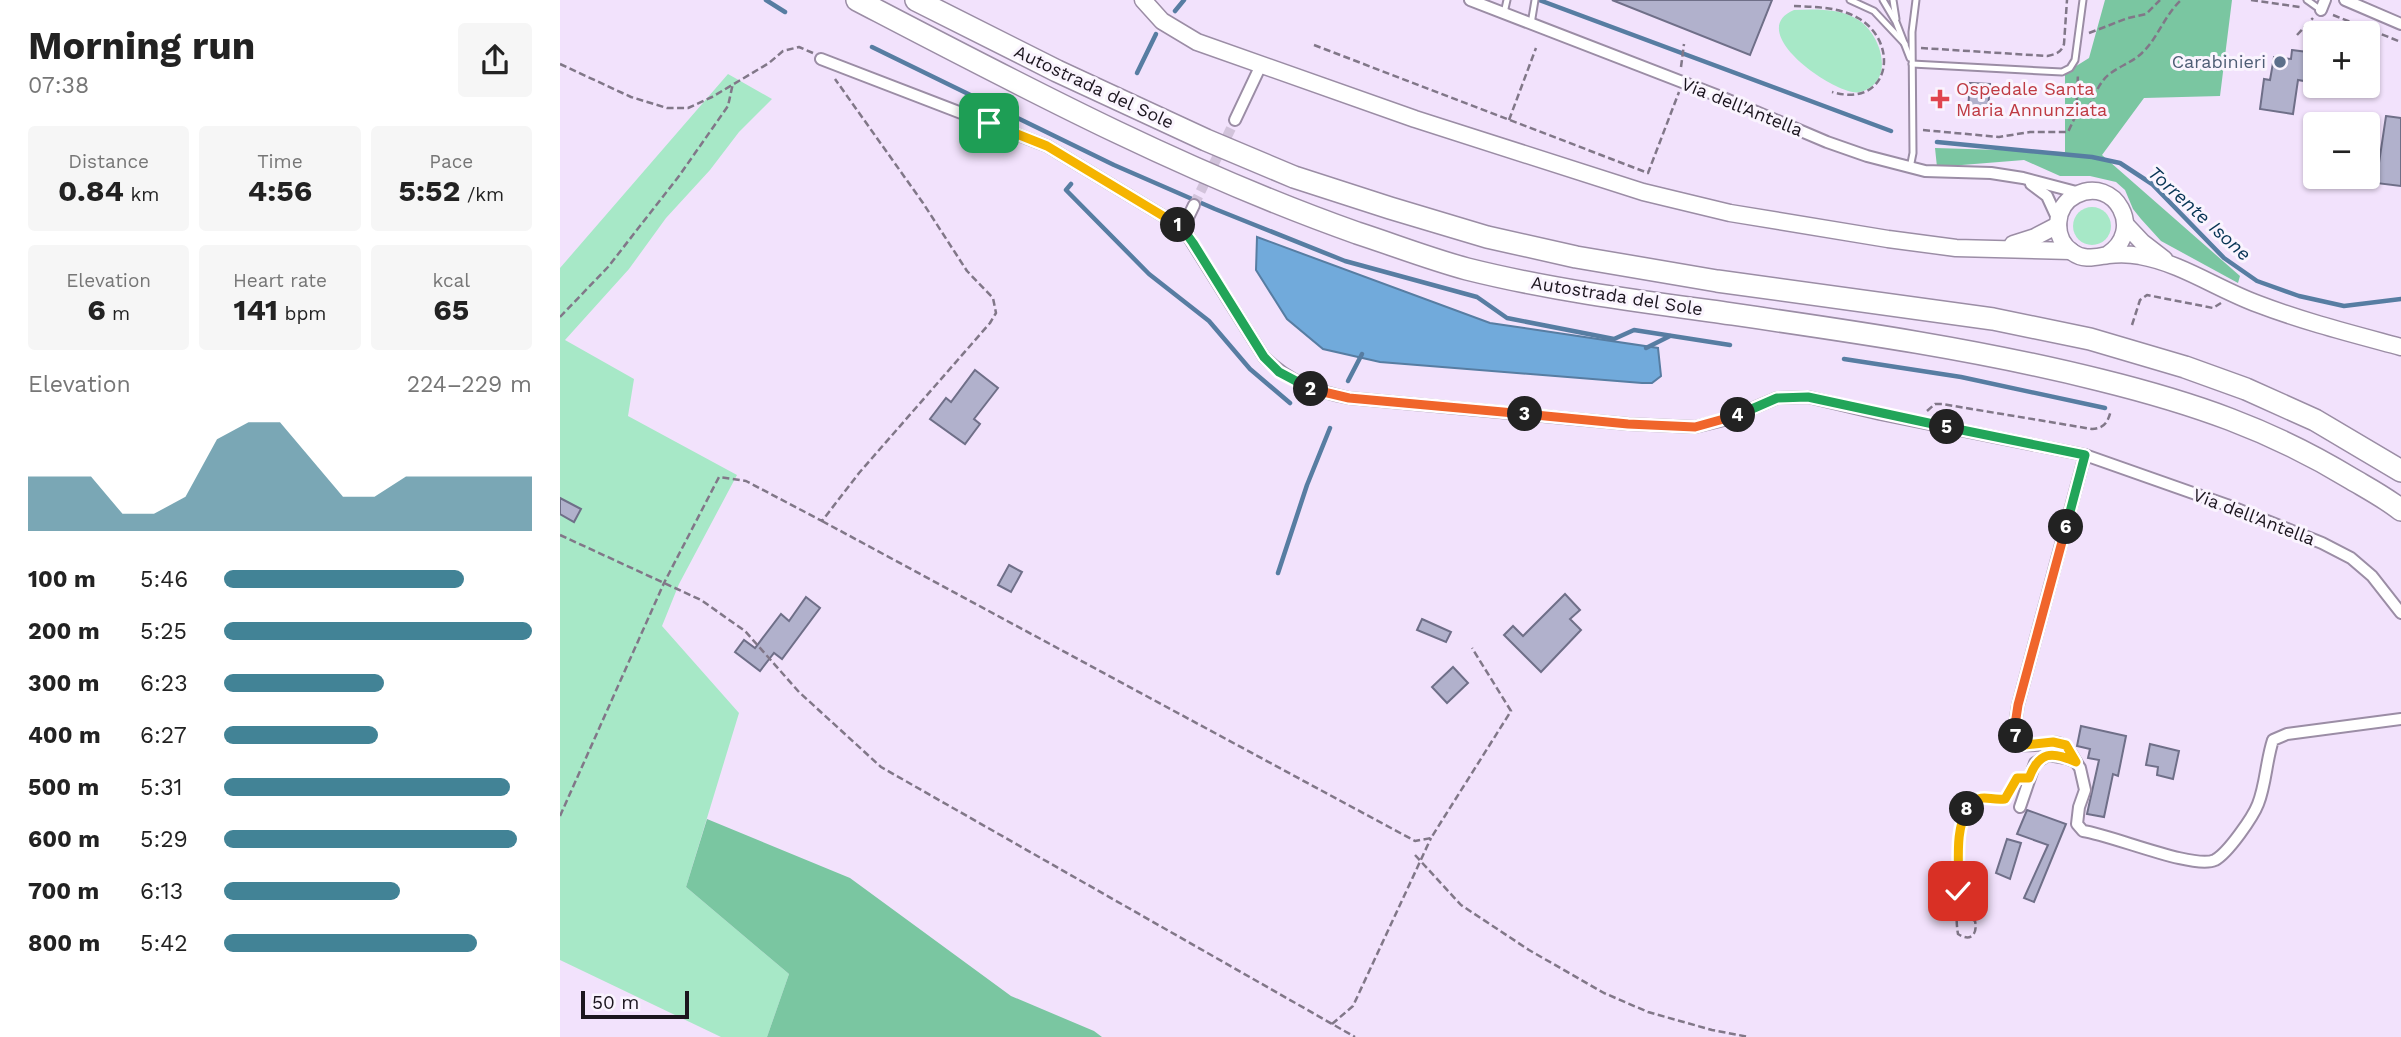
<!DOCTYPE html>
<html lang="en">
<head>
<meta charset="utf-8">
<style>
	body { margin:0; font-family:"Work Sans",sans-serif; background:#f6f6f6; color:#222; height:100vh; display:flex; flex-direction:column; font-size:26px; white-space:nowrap }
	* { box-sizing:border-box; margin:0 }
	p { font-size:23px; color:#767676 }
	.icon { flex:none; width:38px; height:38px; fill:none; stroke:currentColor; stroke-width:2; stroke-linecap:round; stroke-linejoin:round }
	.map { position:relative; flex:1; overflow:hidden }
	.drawer { display:flex; flex-direction:column; background:#fff; width:560px }
	.drawer>* { flex:none }
	.controls { position:absolute; left:1743px; top:21px; display:grid; gap:14px }
	.controls a { display:grid; place-items:center; width:77px; height:77px; border-radius:7px; background:#fff; box-shadow:0 2px 5px #0004; font-size:35px }
	.scale { position:absolute; left:21px; bottom:18px; width:108px; box-sizing:border-box; padding-left:7px; border:4px solid #1b151e; border-top:0; font-size:19px; line-height:24px; white-space:nowrap; color:#1b151e; -webkit-text-stroke:5px #faf4fe; paint-order:stroke }
	.pin { position:absolute; display:grid; place-items:center; width:60px; height:60px; color:#fff; margin:-30px; border-radius:14px; box-shadow:0 4px 10px #0006 }
	.km { position:absolute; width:35px; height:35px; margin:-18px; border-radius:50%; background:#222; color:#fff; font-size:19px; line-height:35px; text-align:center }
	.round { display:grid; place-items:center; flex:none; width:74px; height:74px; border-radius:7px; background:#f6f6f6 }
	.head { display:flex; align-items:center; justify-content:space-between; height:119px; padding:0 28px }
	h1 { font-size:38px; font-weight:700; line-height:52px }
	.metrics { display:grid; grid-template-columns:repeat(3,1fr); gap:10px; height:119px; padding:7px 28px }
	.metrics div { display:grid; align-content:center; border-radius:7px; background:#f6f6f6; text-align:center }
	.metrics b { font-size:30px; font-weight:700 }
	.metrics small { font-size:19px; font-weight:400 }
	.metrics p { font-size:19px }
	.chart { height:196px; padding:14px 28px }
	.chart p { display:flex; justify-content:space-between }
	.chart svg { width:100%; height:126px; margin-top:7px; fill:#428396; opacity:.7 }
	ul { padding:0 28px; list-style:none; font-size:23px }
	li { display:grid; grid-template-columns:112px 84px 1fr; align-items:center; height:52px }
	li i { height:18px; border-radius:9px; background:#428396 }
	main { display:flex; flex:1; min-height:0 }
	.map>svg:first-child { display:block }
</style>
</head>
<body>
<main>
<section class="drawer">
<div class="head"><div><h1>Morning run</h1><p>07:38</p></div><a class="round"><svg class="icon" aria-label="share" viewBox="0 0 24 24"><path d="M12 15V3M7 8l5-5 5 5M5 13v7h14v-7"/></svg></a></div>
<div class="metrics">
<div><p>Distance</p><b>0.84<small> km</small></b></div>
<div><p>Time</p><b>4:56</b></div>
<div><p>Pace</p><b>5:52<small> /km</small></b></div>
</div>
<div class="metrics">
<div><p>Elevation</p><b>6<small> m</small></b></div>
<div><p>Heart rate</p><b>141<small> bpm</small></b></div>
<div><p>kcal</p><b>65</b></div>
</div>
<div class="chart"><p><span>Elevation</span>224–229 m</p>
<svg viewBox="0 0 160 44" preserveAspectRatio="none"><path d="M0 44V25L10 25L20 25L30 38L40 38L50 32L60 12L70 6L80 6L90 19L100 32L110 32L120 25L130 25L140 25L150 25L160 25V44z"/></svg>
</div>
<ul>
<li><b>100 m</b>5:46<i style="width:78%"></i></li>
<li><b>200 m</b>5:25<i style="width:100%"></i></li>
<li><b>300 m</b>6:23<i style="width:52%"></i></li>
<li><b>400 m</b>6:27<i style="width:50%"></i></li>
<li><b>500 m</b>5:31<i style="width:93%"></i></li>
<li><b>600 m</b>5:29<i style="width:95%"></i></li>
<li><b>700 m</b>6:13<i style="width:57%"></i></li>
<li><b>800 m</b>5:42<i style="width:82%"></i></li>
</ul>
</section>
<div class="map">
<svg width="1841" height="1037" viewBox="0 0 1841 1037">
	<rect width="100%" height="100%" fill="#f2e2fc"/>
	<!-- green -->
	<g fill="#a7e8c7">
		<path d="M1234 10C1254 9 1279 8 1297 19 1321 33 1337 82 1300 92 1279 98 1182 32 1234 10Z"/>
		<polygon points="168,74 212,99 179,132 150,170 106,218 69,269 5,340 74,379 68,416 177,475 119,584 102,626 179,713 126,887 229,974 207,1037 161,1037 0,960 0,268"/>
		<circle cx="1532" cy="226" r="19"/>
	</g>
	<!-- forest -->
	<g fill="#7ac6a1">
		<polygon points="1545,0 1672,0 1660,96 1584,98 1542,155 1680,276 1678,283 1601,241 1581,219 1573,209 1565,190 1556,182 1530,176 1500,176 1464,160 1377,167 1375,148 1505,152 1505,73 1529,58"/>
		<polygon points="147,819 290,878 451,996 534,1031 542,1037 207,1037 229,974 126,887"/>
	</g>
	<!-- water -->
	<polygon fill="#71aadb" stroke="#577da2" stroke-width="2" points="697,237 930,323 1098,348 1101,376 1092,383 1082,383 820,362 763,349 727,319 696,270"/>
	<g fill="none" stroke-linecap="round" stroke-linejoin="round">
		<!-- stream -->
		<g stroke="#577da2" stroke-width="4.5">
			<polyline points="206,0 225,12"/>
			<polyline points="979,0 1331,131"/>
			<polyline points="615,11 624,0"/>
			<polyline points="312,47 554,165 655,209 785,261 917,297 947,318 1054,339 1074,330 1170,345"/>
			<polyline points="577,73 596,34"/>
			<polyline points="1377,142 1532,157 1560,163 1592,184 1664,258 1697,281 1739,296 1784,306 1841,299"/>
			<polyline points="511,184 506,190 589,274 649,321 690,369 730,403"/>
			<polyline points="1086,348 1110,336"/>
			<polyline points="1284,359 1401,377 1545,408"/>
			<polyline points="788,381 802,354"/>
			<polyline points="718,573 747,485 770,428"/>
		</g>
	</g>
	<!-- building -->
	<g fill="#b1b1cc" stroke="#6f6f88" stroke-width="2">
		<polygon points="1052,0 1212,0 1190,55"/>
		<polygon points="1732,50 1755,53 1755,83 1738,80 1733,114 1700,109 1704,79 1710,80 1714,57 1731,59"/>
		<polygon points="1410,83 1430,84 1428,110 1408,109"/>
		<polygon points="1826,116 1841,118 1841,186 1816,183"/>
		<polygon points="415,370 438,388 414,419 420,424 405,444 370,419 386,398 391,402"/>
		<polygon points="0,498 21,509 14,522 0,514"/>
		<polygon points="449,565 462,572 451,592 438,585"/>
		<polygon points="1005,594 1020,610 1010,619 1021,630 981,672 944,635 953,626 963,636"/>
		<polygon points="246,597 260,608 222,659 214,653 200,671 175,652 184,640 195,648 221,614 229,621"/>
		<polygon points="862,619 891,632 886,642 857,630"/>
		<polygon points="893,667 908,683 887,703 872,687"/>
		<polygon points="1521,726 1566,736 1558,776 1553,774 1544,817 1527,814 1539,760 1528,758 1530,749 1517,746"/>
		<polygon points="1590,744 1619,751 1613,779 1597,775 1598,767 1586,765"/>
		<polygon points="1467,810 1506,824 1474,902 1464,898 1488,845 1457,834"/>
		<polygon points="1447,839 1461,843 1450,879 1436,873"/>
	</g>
	<g fill="none" stroke-linecap="round" stroke-linejoin="round">
		<!-- street-tunnel -->
		<polyline stroke="#d2c3db" stroke-width="10" stroke-dasharray="10 5" stroke-linecap="butt" points="634,205 675,120"/>
		<!-- lane casing -->
		<g stroke="#9b8da5" stroke-width="9">
			<g id="lane">
				<polyline points="1290,0 1314,11 1345,44"/>
				<polyline points="1323,0 1336,22 1350,58"/>
				<polyline points="1333,0 1336,19"/>
				<polyline points="1747,0 1761,10"/>
				<polyline points="944,13 947,0"/>
				<polyline points="971,24 975,0"/>
				<polyline points="1352,64 1502,72 1510,68 1515,60 1523,0"/>
				<polyline points="1350,168 1353,153 1352,32 1356,0"/>
			</g>
		</g>
		<!-- street casing -->
		<g stroke="#9b8da5" stroke-width="14">
			<g id="street">
				<polyline points="910,0 1161,97 1267,142 1307,156 1365,171 1431,173 1463,178 1520,193"/>
				<polyline points="1785,0 1841,24"/>
				<polyline points="1761,10 1765,0"/>
				<path d="M261 59 487 146 623 228 704 357C729 382 755 391 789 398L1068 424 1135 427 1168 419 1217 398 1248 397 1320 414 1525 455 1667 505 1762 543 1791 558 1812 576 1841 613"/>
				<polyline points="675,120 701,65"/>
				<polyline points="1471,184 1487,196 1498,220"/>
				<polyline points="623,228 634,205"/>
				<path d="M1516 762C1500 730 1490 748 1463 745 1451 735 1456 719 1458 705L1525 455"/>
				<path d="M1460 807 1475 763 1488 755 1506 758 1516 762 1520 768 1525 790 1519 807 1517 824 1523 831C1552 835 1634 870 1655 860 1668 853 1693 817 1698 804 1706 784 1706 761 1713 740L1727 734 1841 719"/>
			</g>
		</g>
		<!-- secondary casing -->
		<g stroke="#9b8da5" stroke-width="19">
			<g id="secondary">
				<polyline points="583,0 602,21 637,42 855,119 1083,192 1170,213 1328,239 1396,248 1511,251"/>
				<polyline points="1566,225 1582,242 1604,259"/>
				<polyline points="1453,244 1475,237 1498,225"/>
				<path d="M1547 255C1586 231 1555 175 1516 195 1494 206 1492 238 1512 252 1524 261 1535 257 1548 255 1558 254 1570 254 1580 256 1621 263 1659 290 1698 304 1745 322 1793 334 1841 347"/>
			</g>
		</g>
		<!-- highway casing -->
		<g stroke="#9b8da5" stroke-width="24">
			<g id="highway">
				<path d="M297 0C460 85 624 172 797 233 834 245 870 259 907 269 987 289 1069 300 1151 311 1282 330 1412 348 1540 380 1633 403 1710 429 1792 479 1809 489 1826 498 1841 510"/>
				<polyline points="356,0 497,71 646,140 734,177 830,208 927,237 1016,257 1157,281 1433,319 1530,339 1625,367 1686,389 1755,420 1841,471"/>
			</g>
		</g>
		<!-- path -->
		<g stroke="#817788" stroke-width="2.5" stroke-dasharray="7 3.5" stroke-linecap="butt">
			<polyline points="1691,0 1740,7"/>
			<path d="M1234 6C1256 7 1279 7 1298 18 1340 42 1331 109 1272 92"/>
			<polyline points="1773,15 1841,42"/>
			<polyline points="1529,33 1568,18 1586,14 1600,0"/>
			<polyline points="1737,35 1753,18"/>
			<polyline points="754,45 1088,173 1119,92"/>
			<path d="M1361 48 1487 56C1496 54 1501 53 1504 44L1507 0"/>
			<polyline points="0,64 71,97 107,108 128,108 152,97 209,63 223,51 239,47 253,53"/>
			<polyline points="1121,67 1124,44"/>
			<polyline points="1516,115 1518,74"/>
			<polyline points="949,120 976,48"/>
			<path d="M1363 130 1439 137 1470 132H1508L1516 115C1534 108 1532 95 1542 82 1550 69 1571 64 1582 53 1598 38 1604 16 1621 0"/>
			<polyline points="0,317 48,267 119,176 168,106 173,83"/>
			<polyline points="1572,325 1580,300 1587,295 1653,308 1661,303"/>
			<path d="M1367 411 1375 404H1382L1532 429C1545 428 1548 422 1551 410"/>
			<polyline points="262,521 855,841 871,838 951,711 912,648"/>
			<polyline points="0,535 141,600 185,631 239,692 321,767 795,1037"/>
			<polyline points="0,816 104,583 159,477 186,481 262,521 299,473 430,323 436,313 433,298 407,271 363,203 275,79"/>
			<polyline points="855,855 901,905 969,950 1044,993 1088,1012 1152,1030 1189,1037"/>
			<path d="M1397 904 1405 915 1415 921C1418 935 1410 942 1398 934 1394 912 1400 890 1400 868 1399 842 1396 821 1414 800L1424 797 1445 799 1454 782"/>
			<polyline points="772,1024 793,1006 871,838"/>
		</g>
		<!-- lane -->
		<use href="#lane" stroke="#fff" stroke-width="5"/>
		<!-- street -->
		<use href="#street" stroke="#fff" stroke-width="10"/>
		<!-- secondary -->
		<use href="#secondary" stroke="#fff" stroke-width="16"/>
		<!-- highway -->
		<use href="#highway" stroke="#fff" stroke-width="21"/>
	</g>
	<g fill="none" stroke-linecap="round" stroke-linejoin="round">
		<!-- split-1 casing -->
		<g stroke="#fff" stroke-width="14">
			<polyline id="split-1" points="429,123 487,146 618,225"/>
		</g>
		<!-- split-2 casing -->
		<g stroke="#fff" stroke-width="14">
			<polyline id="split-2" points="618,225 623,229 633,243 704,357 719,372 751,389"/>
		</g>
		<!-- split-3 casing -->
		<g stroke="#fff" stroke-width="14">
			<polyline id="split-3" points="751,389 789,398 965,414"/>
		</g>
		<!-- split-4 casing -->
		<g stroke="#fff" stroke-width="14">
			<polyline id="split-4" points="965,414 1068,424 1135,427 1178,415"/>
		</g>
		<!-- split-5 casing -->
		<g stroke="#fff" stroke-width="14">
			<polyline id="split-5" points="1178,415 1217,398 1248,397 1387,427"/>
		</g>
		<!-- split-6 casing -->
		<g stroke="#fff" stroke-width="14">
			<polyline id="split-6" points="1387,427 1525,455 1506,527"/>
		</g>
		<!-- split-7 casing -->
		<g stroke="#fff" stroke-width="14">
			<polyline id="split-7" points="1456,736 1455,725 1458,705 1506,527"/>
		</g>
		<!-- split-8 casing -->
		<g stroke="#fff" stroke-width="14">
			<path id="split-8" d="M1407 809C1420 791 1427 801 1445 799L1457 778H1469C1479 751 1492 751 1516 762L1506 745 1493 742 1464 745 1456 736"/>
		</g>
		<!-- split-9 casing -->
		<g stroke="#fff" stroke-width="14">
			<path id="split-9" d="M1398 891C1400 862 1394 835 1407 809"/>
		</g>
		<!-- split-1 -->
		<use href="#split-1" stroke="#f5b400" stroke-width="9"/>
		<!-- split-2 -->
		<use href="#split-2" stroke="#22a559" stroke-width="9"/>
		<!-- split-3 -->
		<use href="#split-3" stroke="#f0652b" stroke-width="9"/>
		<!-- split-4 -->
		<use href="#split-4" stroke="#f0652b" stroke-width="9"/>
		<!-- split-5 -->
		<use href="#split-5" stroke="#22a559" stroke-width="9"/>
		<!-- split-6 -->
		<use href="#split-6" stroke="#22a559" stroke-width="9"/>
		<!-- split-7 -->
		<use href="#split-7" stroke="#f0652b" stroke-width="9"/>
		<!-- split-8 -->
		<use href="#split-8" stroke="#f5b400" stroke-width="9"/>
		<!-- split-9 -->
		<use href="#split-9" stroke="#f5b400" stroke-width="9"/>
	</g>
	<!-- markers -->
	<circle fill="#5c6f8a" stroke="#faf4fe" stroke-width="2.5" cx="1720" cy="62" r="7"/>
	<path fill="#e0444e" stroke="#faf4fe" stroke-width="2.5" d="M1376.5 88.5h7v7h7v7h-7v7h-7v-7h-7v-7h7z"/>
	<g text-anchor="middle" stroke-width="6" stroke-linejoin="round" paint-order="stroke">
		<!-- service labels -->
		<g font-size="18" fill="#4e5e75" stroke="#faf4fe" text-anchor="end">
			<text x="1706" y="68">Carabinieri</text>
		</g>
		<!-- street labels -->
		<g font-size="18" fill="#1b151e" stroke="#faf4fe">
			<text transform="translate(534 87) rotate(25)" y="6">Autostrada del Sole</text>
			<text transform="translate(1182 107) rotate(22)" y="6">Via dell'Antella</text>
			<text transform="translate(1057 296) rotate(9)" y="6">Autostrada del Sole</text>
			<text transform="translate(1694 517) rotate(21)" y="6">Via dell'Antella</text>
		</g>
		<!-- health labels -->
		<g font-size="18" fill="#be3a42" stroke="#faf4fe" text-anchor="start">
			<text x="1396" y="95">Ospedale Santa<tspan x="1396" dy="21">Maria Annunziata</tspan></text>
		</g>
		<!-- water labels -->
		<g font-size="19" font-style="italic" fill="#063454" stroke="#faf4fe">
			<text transform="translate(1640 213) rotate(42)" y="7">Torrente Isone</text>
		</g>
	</g>
</svg>
<div class="controls">
<a>+</a>
<a>−</a>
</div>
<div class="scale">50 m</div>
<div class="pin" style="left:429px;top:123px;background:#1e9e55"><svg class="icon" aria-label="arrive" viewBox="0 0 24 24"><path d="M6 21V4h12l-3 4 3 4H6"/></svg></div>
<div class="pin" style="left:1398px;top:891px;background:#d93025"><svg class="icon" aria-label="check" viewBox="0 0 24 24"><path d="M5 12l5 5 9-10"/></svg></div>
<b class="km" style="left:618px;top:225px">1</b>
<b class="km" style="left:751px;top:389px">2</b>
<b class="km" style="left:965px;top:414px">3</b>
<b class="km" style="left:1178px;top:415px">4</b>
<b class="km" style="left:1387px;top:427px">5</b>
<b class="km" style="left:1506px;top:527px">6</b>
<b class="km" style="left:1456px;top:736px">7</b>
<b class="km" style="left:1407px;top:809px">8</b>
</div>
</main>
</body>
</html>
